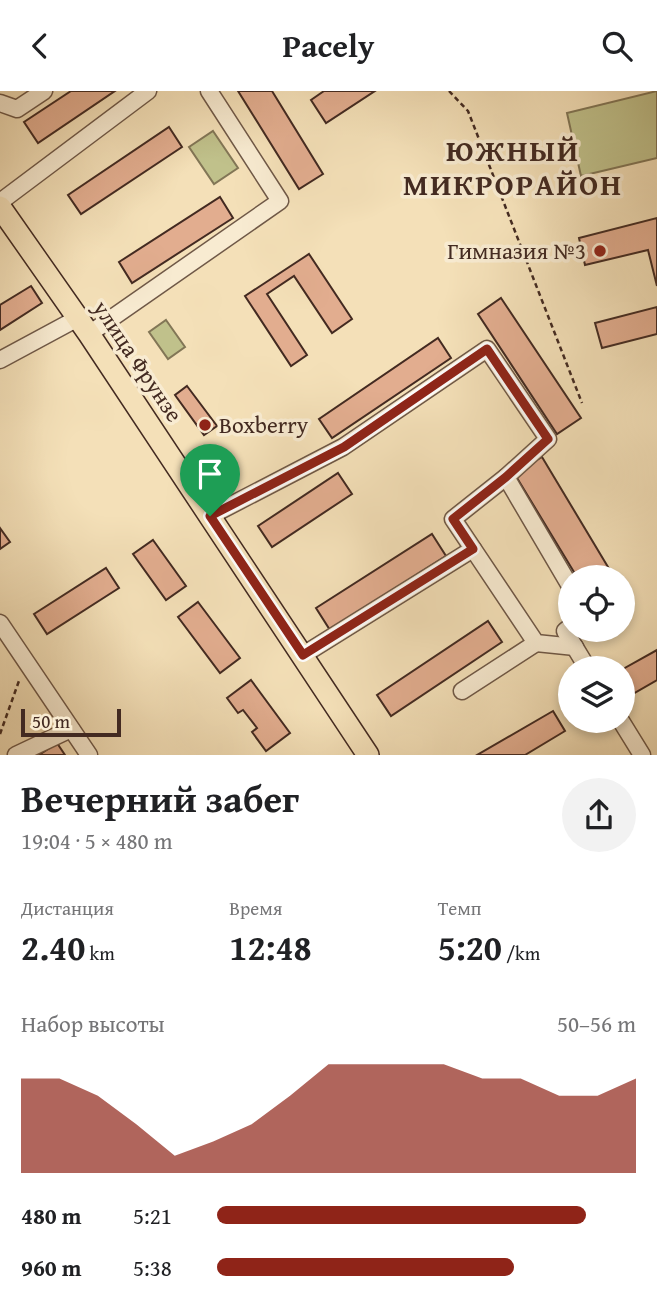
<!DOCTYPE html>
<html lang="ru">
<head>
<meta charset="utf-8">
<style>
	body { margin:0; font-family:"Gentium Book Plus",serif; background:#f2f2f2; color:#202124; height:100vh; display:flex; flex-direction:column; font-size:26px; white-space:nowrap }
	* { box-sizing:border-box; margin:0 }
	p { font-size:23px; color:#757577 }
	.icon { flex:none; width:38px; height:38px; fill:none; stroke:currentColor; stroke-width:2; stroke-linecap:round; stroke-linejoin:round }
	.map { position:relative; height:664px; overflow:hidden }
	.details { display:flex; flex-direction:column; background:#fff; flex:1 }
	.details>* { flex:none }
	.controls { position:absolute; left:558px; top:474px; display:grid; gap:14px }
	.controls a { display:grid; place-items:center; width:77px; height:77px; border-radius:50%; background:#fff; box-shadow:0 4px 10px #0003; font-size:35px }
	.scale { position:absolute; left:21px; bottom:18px; width:100px; box-sizing:border-box; padding-left:7px; border:4px solid #432a21; border-top:0; font-size:19px; line-height:24px; white-space:nowrap; color:#432a21; -webkit-text-stroke:5px #f8ebd1; paint-order:stroke }
	.pin { position:absolute; display:grid; place-items:center; width:60px; height:60px; color:#fff; margin:-72px -30px; border-radius:50% 50% 50% 0; rotate:-45deg; box-shadow:0 0 7px #0007 }
	.pin .icon { rotate:45deg }
	.round { display:grid; place-items:center; flex:none; width:74px; height:74px; border-radius:37px; background:#f2f2f2 }
	.overview { display:flex; align-items:center; justify-content:space-between; height:119px; padding:0 21px }
	h1 { font-size:38px; font-weight:800; line-height:52px }
	.stats { display:grid; grid-template-columns:repeat(3,1fr); gap:10px; height:119px; padding:7px 21px }
	.stats div { display:grid; align-content:center }
	.stats b { font-size:35px; font-weight:800 }
	.stats small { font-size:19px; font-weight:400 }
	.stats p { font-size:19px }
	.chart { height:196px; padding:14px 21px }
	.chart p { display:flex; justify-content:space-between }
	.chart svg { width:100%; height:126px; margin-top:7px; fill:#8f2418; opacity:.7 }
	ul { padding:0 21px; list-style:none; font-size:23px }
	li { display:grid; grid-template-columns:112px 84px 1fr; align-items:center; height:52px }
	li i { height:18px; border-radius:9px; background:#8f2418 }
	header { display:flex; justify-content:space-between; align-items:center; height:91px; padding:0 21px; background:#fff; font-size:32px; font-weight:800 }
	.map>svg:first-child { display:block }
</style>
</head>
<body>
<header><svg class="icon" aria-label="back" viewBox="0 0 24 24"><path d="M15 5l-7 7 7 7"/></svg>Pacely<svg class="icon" aria-label="search" viewBox="0 0 24 24"><circle cx="10" cy="10" r="6"/><path d="M15 15l6 6"/></svg></header>
<div class="map">
<svg width="657" height="664" viewBox="0 0 657 664">
	<rect width="100%" height="100%" fill="#f4e0b8"/>
	<filter id="stains"><feTurbulence type="fractalNoise" baseFrequency=".00286" numOctaves="4"/><feColorMatrix values="0 0 0 0 .2 0 0 0 0 .09 0 0 0 0 .02 0 0 0 .5 -.17"/></filter>
	<radialGradient id="worn" r=".72"><stop offset=".6" stop-color="#630" stop-opacity="0"/><stop offset="1" stop-color="#630" stop-opacity=".3"/></radialGradient>
	<!-- green -->
	<g fill="#c0c18b" stroke="#827656" stroke-width="2">
		<polygon points="657,0 657,67 581,85 567,22"/>
		<polygon points="213,40 238,77 214,93 189,56"/>
		<polygon points="166,229 185,256 168,268 149,241"/>
	</g>
	<!-- building -->
	<g fill="#e2ad8f" stroke="#432a21" stroke-width="2">
		<polygon points="71,0 115,0 38,52 24,31"/>
		<polygon points="238,0 272,0 323,83 299,98"/>
		<polygon points="324,0 375,0 326,32 311,9"/>
		<polygon points="169,36 182,56 81,123 68,104"/>
		<polygon points="220,106 233,127 132,192 119,171"/>
		<polygon points="657,127 657,195 648,159 585,174 579,147"/>
		<polygon points="309,163 352,228 332,242 294,185 267,203 307,264 291,275 245,205"/>
		<polygon points="31,195 42,212 0,239 0,214"/>
		<polygon points="501,207 581,327 557,343 478,223"/>
		<polygon points="657,216 657,243 602,257 595,232"/>
		<polygon points="438,247 451,267 332,347 319,328"/>
		<polygon points="187,295 217,335 204,344 175,304"/>
		<polygon points="542,366 614,486 577,486 514,382"/>
		<polygon points="338,382 352,403 272,456 258,435"/>
		<polygon points="0,437 10,451 0,458"/>
		<polygon points="432,443 446,465 330,539 316,517"/>
		<polygon points="153,449 186,495 166,509 133,463"/>
		<polygon points="106,477 119,497 47,543 34,523"/>
		<polygon points="198,511 240,567 220,582 178,526"/>
		<polygon points="488,530 502,551 391,625 377,604"/>
		<polygon points="657,559 657,589 624,608 623,578"/>
		<polygon points="251,589 290,642 266,660 252,641 257,637 243,619 238,622 227,607"/>
		<polygon points="553,620 565,640 525,664 477,664"/>
		<polygon points="57,652 65,664 39,664"/>
	</g>
	<g fill="none" stroke-linecap="round" stroke-linejoin="round">
		<!-- minor casing -->
		<g stroke="#6f5847" stroke-width="19">
			<g id="minor">
				<polyline points="0,12 17,18 44,0"/>
				<polyline points="0,111 148,0"/>
				<polyline points="89,243 280,110 209,0"/>
				<polyline points="0,269 78,227"/>
				<polyline points="506,386 453,428 536,552 575,556"/>
				<polyline points="210,425 343,356 487,258 548,348 506,386 570,495"/>
				<polyline points="0,532 89,664"/>
				<polyline points="570,536 565,540 588,578"/>
				<polyline points="303,564 473,458"/>
				<polyline points="462,600 536,552"/>
				<polyline points="621,630 642,664"/>
				<polyline points="16,664 71,638"/>
			</g>
		</g>
		<!-- major casing -->
		<g stroke="#432a21" stroke-width="24">
			<polyline id="major" points="0,116 89,243 368,664"/>
		</g>
		<!-- path -->
		<g stroke="#432a21" stroke-width="2.5" stroke-dasharray="5 3.5" stroke-linecap="butt">
			<polyline points="449,0 468,20 582,312"/>
			<polyline points="0,643 20,587"/>
		</g>
		<!-- minor -->
		<use href="#minor" stroke="#f8ebd1" stroke-width="16"/>
		<!-- major -->
		<use href="#major" stroke="#f4e0b8" stroke-width="21"/>
	</g>
	<g fill="none" stroke-linecap="round" stroke-linejoin="round">
		<!-- route casing -->
		<g stroke="#fff" stroke-width="14">
			<polygon id="route" points="487,258 548,348 506,386 453,428 473,458 303,564 210,425 344,356"/>
		</g>
		<!-- route -->
		<use href="#route" stroke="#8f2418" stroke-width="9"/>
	</g>
	<!-- markers -->
	<g fill="#8f2418" stroke="#f8ebd1" stroke-width="2.5">
		<circle cx="600" cy="160" r="7"/>
		<circle cx="205" cy="334" r="7"/>
	</g>
	<g text-anchor="middle" stroke-width="7" stroke-linejoin="round" paint-order="stroke">
		<!-- poi labels -->
		<g font-size="23" fill="#432a21" stroke="#f8ebd1" text-anchor="end">
			<text x="586" y="168">Гимназия №3</text>
			<text x="219" y="342" text-anchor="start">Boxberry</text>
		</g>
		<!-- street labels -->
		<g font-size="23" fill="#432a21" stroke="#f8ebd1">
			<text transform="translate(138 270) rotate(56)" y="8">улица Фрунзе</text>
		</g>
		<!-- district labels -->
		<g font-size="30" font-weight="bold" letter-spacing="2" fill="#432a21" stroke="#f8ebd1">
			<text x="513" y="70">ЮЖНЫЙ<tspan x="513" dy="34">МИКРОРАЙОН</tspan></text>
		</g>
	</g>
	<rect width="100%" height="100%" filter="url(#stains)"/>
	<rect width="100%" height="100%" fill="url(#worn)"/>
</svg>
<div class="controls">
<a><svg class="icon" aria-label="locate" viewBox="0 0 24 24"><circle cx="12" cy="12" r="6"/><path d="M12 2v4M12 18v4M2 12h4M18 12h4"/></svg></a>
<a><svg class="icon" aria-label="layers" viewBox="0 0 24 24"><path d="M12 4l9 5-9 5-9-5zM3 14l9 5 9-5"/></svg></a>
</div>
<div class="scale">50 m</div>
<div class="pin" style="left:210px;top:425px;background:#1e9e55"><svg class="icon" aria-label="arrive" viewBox="0 0 24 24"><path d="M6 21V4h12l-3 4 3 4H6"/></svg></div>
</div>
<section class="details">
<div class="overview"><div><h1>Вечерний забег</h1><p>19:04 · 5 × 480 m</p></div><a class="round"><svg class="icon" aria-label="share" viewBox="0 0 24 24"><path d="M12 15V3M7 8l5-5 5 5M5 13v7h14v-7"/></svg></a></div>
<div class="stats">
<div><p>Дистанция</p><b>2.40<small> km</small></b></div>
<div><p>Время</p><b>12:48</b></div>
<div><p>Темп</p><b>5:20<small> /km</small></b></div>
</div>
<div class="chart"><p><span>Набор высоты</span>50–56 m</p>
<svg viewBox="0 0 160 44" preserveAspectRatio="none"><path d="M0 44V11L10 11L20 17L30 27L40 38L50 33L60 27L70 17L80 6L90 6L100 6L110 6L120 11L130 11L140 17L150 17L160 11V44z"/></svg>
</div>
<ul>
<li><b>480 m</b>5:21<i style="width:88%"></i></li>
<li><b>960 m</b>5:38<i style="width:71%"></i></li>
</ul>
</section>
</body>
</html>
